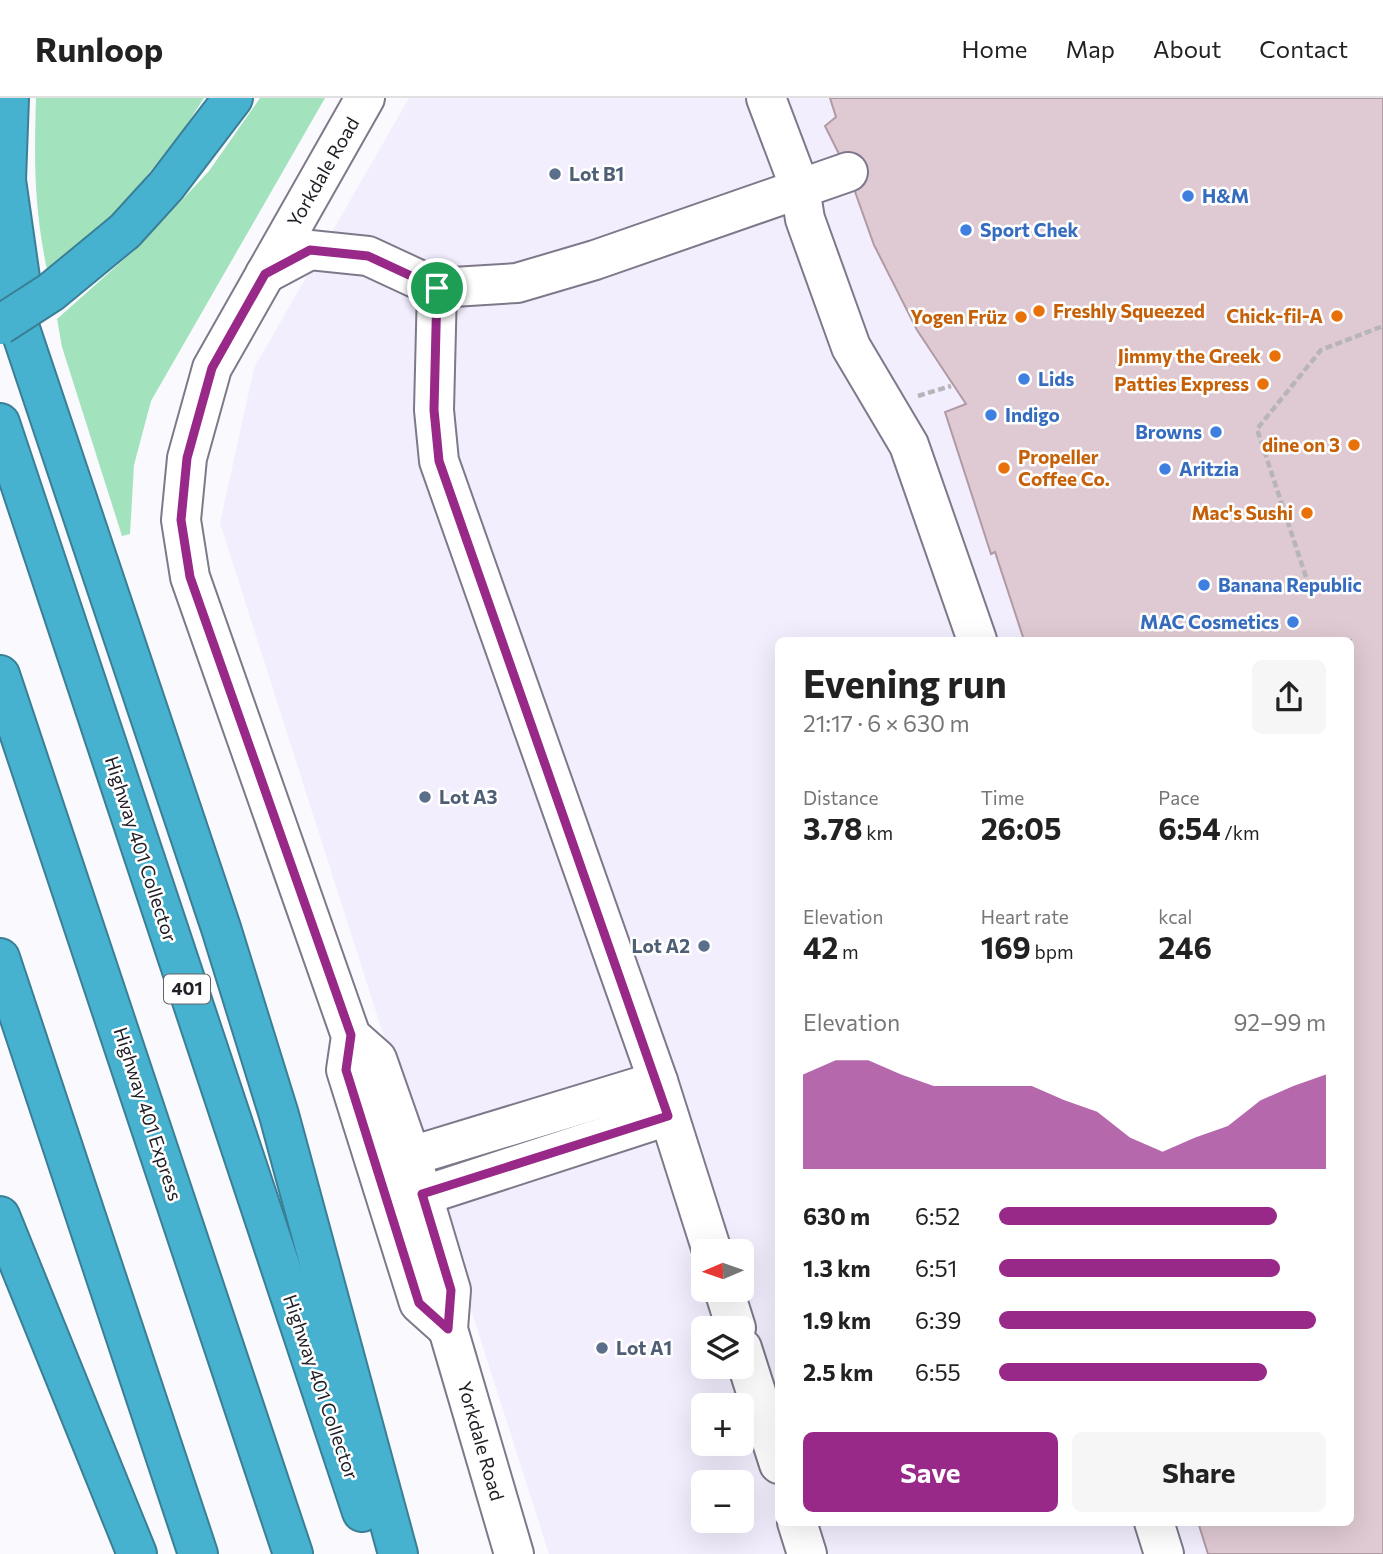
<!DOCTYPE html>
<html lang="en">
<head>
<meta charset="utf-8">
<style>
	body { margin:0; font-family:Commissioner,sans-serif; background:#f6f6f6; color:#222; height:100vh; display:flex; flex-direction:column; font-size:26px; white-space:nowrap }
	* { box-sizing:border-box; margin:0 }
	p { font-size:23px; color:#767676 }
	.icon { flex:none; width:38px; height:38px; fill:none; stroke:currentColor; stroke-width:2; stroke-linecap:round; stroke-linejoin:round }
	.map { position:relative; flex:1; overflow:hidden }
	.details { position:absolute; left:775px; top:539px; width:579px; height:889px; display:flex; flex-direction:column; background:#fff; border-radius:10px; box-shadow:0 7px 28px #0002 }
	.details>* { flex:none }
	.needle { width:46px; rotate:268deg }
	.controls { position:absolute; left:691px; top:1141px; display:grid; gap:14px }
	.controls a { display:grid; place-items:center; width:63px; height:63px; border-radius:10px; background:#fff; box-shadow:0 7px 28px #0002; font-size:35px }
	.pin { position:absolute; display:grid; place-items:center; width:60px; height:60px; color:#fff; margin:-30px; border:4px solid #fff; border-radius:50%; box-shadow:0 2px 7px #0007 }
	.round { display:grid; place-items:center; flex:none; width:74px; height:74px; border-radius:10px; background:#f6f6f6 }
	.head { display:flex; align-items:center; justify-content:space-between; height:119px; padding:0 28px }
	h1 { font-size:38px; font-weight:700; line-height:52px }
	.stats { display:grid; grid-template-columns:repeat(3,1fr); gap:10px; height:119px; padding:7px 28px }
	.stats div { display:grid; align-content:center }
	.stats b { font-size:30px; font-weight:700 }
	.stats small { font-size:19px; font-weight:400 }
	.stats p { font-size:19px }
	.chart { height:196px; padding:14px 28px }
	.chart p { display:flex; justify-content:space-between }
	.chart svg { width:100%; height:126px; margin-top:7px; fill:#982989; opacity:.7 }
	.primary-button { display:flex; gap:14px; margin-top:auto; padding:14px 28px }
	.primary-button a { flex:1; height:80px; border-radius:10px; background:#982989; color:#fff; font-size:28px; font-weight:700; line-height:80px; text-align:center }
	.primary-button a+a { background:#f6f6f6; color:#222 }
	ul { padding:0 28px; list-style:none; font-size:23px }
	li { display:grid; grid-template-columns:112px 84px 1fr; align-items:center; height:52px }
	li i { height:18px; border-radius:9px; background:#982989 }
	header { display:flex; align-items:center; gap:42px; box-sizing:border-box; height:98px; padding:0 35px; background:#fff; border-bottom:2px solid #e0e0e0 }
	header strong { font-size:33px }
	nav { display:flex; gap:38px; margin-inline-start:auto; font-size:24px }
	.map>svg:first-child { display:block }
</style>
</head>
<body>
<header>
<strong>Runloop</strong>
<nav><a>Home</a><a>Map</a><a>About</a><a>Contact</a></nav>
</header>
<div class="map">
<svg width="1383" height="1456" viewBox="0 0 1383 1456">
	<rect width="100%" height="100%" fill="#faf9fd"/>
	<!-- built -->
	<path fill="#f3eefe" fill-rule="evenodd" d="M409 0H1383V1456H549L220 425 254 270ZM779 542H1351V1424H779ZM704 1153H742V1192H704ZM704 1230H742V1269H704ZM704 1307H742V1346H704ZM704 1384H742V1423H704Z"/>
	<!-- green -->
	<g fill="#a2e3be">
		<path d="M36 0H204L184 31 113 120 48 176C34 113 34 64 36 0Z"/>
		<polygon points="260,0 325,0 151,303 134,367 130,436 122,438 62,249 57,221 140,147 209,73"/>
	</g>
	<!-- building -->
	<polygon fill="#dfc9d2" stroke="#b09ba4" stroke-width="2" points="830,0 1383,0 1383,1456 1208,1456 1198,1424 1351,1424 1351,542 1024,542 995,454 991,456 945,314 966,306 917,232 874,147 848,74 825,28 836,19"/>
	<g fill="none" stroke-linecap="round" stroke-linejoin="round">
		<!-- minor casing -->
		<g stroke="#7e788a" stroke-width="42">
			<g id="minor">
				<polyline points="365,0 212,270 187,360 181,422 190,479 351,938 346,972 419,1205 448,1231"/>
				<polyline points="766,0 800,90 805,121 851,249 909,347 977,542"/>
				<polyline points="265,176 310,152 368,158 437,190 517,185 595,162 848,74"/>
				<polyline points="437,190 434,312 439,363 658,983 712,1153"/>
				<polyline points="351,938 377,961 411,1058 451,1192 448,1231 514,1456"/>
				<polyline points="385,1066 658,983"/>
				<polyline points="397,1106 668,1018"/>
				<polyline points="724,1192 736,1230"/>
				<polyline points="742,1250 779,1366"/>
				<polyline points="797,1424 807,1456"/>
				<polyline points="1154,1424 1164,1456"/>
			</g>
		</g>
		<!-- highway casing -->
		<g stroke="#3a7f95" stroke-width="42">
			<g id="highway">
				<polyline points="9,0 6,82 23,201"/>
				<polyline points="125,133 166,88 233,0"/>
				<polyline points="0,171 221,830 279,1017 398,1456"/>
				<polyline points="0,325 362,1414"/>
				<polyline points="0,577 293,1456"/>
				<polyline points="0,860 198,1456"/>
				<polyline points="0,1118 137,1456"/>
			</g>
		</g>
		<!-- path -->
		<g stroke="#b7b5ba" stroke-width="4.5" stroke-dasharray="7 3.5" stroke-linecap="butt">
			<polyline points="918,298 951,288"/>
			<polyline points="1306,479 1257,331 1321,252 1383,228"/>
		</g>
		<!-- minor -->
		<use href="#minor" stroke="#fff" stroke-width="38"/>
		<!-- highway -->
		<use href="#highway" stroke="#47b2d0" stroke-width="38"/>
		<!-- highway-bridge casing -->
		<g stroke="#3a7f95" stroke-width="42" stroke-linecap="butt">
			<polyline id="highway-bridge" points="0,227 51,194 125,133"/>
		</g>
		<!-- highway-bridge -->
		<use href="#highway-bridge" stroke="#47b2d0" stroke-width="38"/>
	</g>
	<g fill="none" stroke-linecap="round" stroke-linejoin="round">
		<!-- route casing -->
		<g stroke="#fff" stroke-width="14">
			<polygon id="route" points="310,152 368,158 437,190 434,312 439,363 668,1018 422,1096 451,1192 448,1231 419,1205 346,972 351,937 190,479 181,422 187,360 212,270 265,176"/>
		</g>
		<!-- route -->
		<use href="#route" stroke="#982989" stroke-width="9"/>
	</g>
	<!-- markers -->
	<g fill="#5c6f8a" stroke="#fff" stroke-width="2.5">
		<circle cx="555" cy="76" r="7"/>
		<circle cx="425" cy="699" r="7"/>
		<circle cx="704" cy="848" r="7"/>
		<circle cx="602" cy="1250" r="7"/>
	</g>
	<g fill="#3f7fe0" stroke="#fff" stroke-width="2.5">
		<circle cx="1188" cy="98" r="7"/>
		<circle cx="966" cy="132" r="7"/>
		<circle cx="1024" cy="281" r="7"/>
		<circle cx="991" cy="317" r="7"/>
		<circle cx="1216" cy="334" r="7"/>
		<circle cx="1165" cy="371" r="7"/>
		<circle cx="1204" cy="487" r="7"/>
		<circle cx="1293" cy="524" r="7"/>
	</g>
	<g fill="#e8710a" stroke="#fff" stroke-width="2.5">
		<circle cx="1039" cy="213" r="7"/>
		<circle cx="1337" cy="218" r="7"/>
		<circle cx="1021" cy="219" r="7"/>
		<circle cx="1275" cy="258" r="7"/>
		<circle cx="1263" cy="286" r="7"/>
		<circle cx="1354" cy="347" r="7"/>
		<circle cx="1004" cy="370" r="7"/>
		<circle cx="1307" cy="415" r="7"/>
	</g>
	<g text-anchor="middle" stroke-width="5" stroke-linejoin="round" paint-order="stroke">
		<!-- shield labels -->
		<rect fill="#fff" stroke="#646368" stroke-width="2" x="164" y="876.5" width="46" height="29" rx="5"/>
		<g font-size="18" font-weight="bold" fill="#222027">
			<text x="187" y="897">401</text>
		</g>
		<!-- street labels -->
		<g font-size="19" fill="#222027" stroke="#fff">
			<text transform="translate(323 74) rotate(-60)" y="7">Yorkdale Road</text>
			<text transform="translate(141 751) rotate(72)" y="7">Highway 401 Collector</text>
			<text transform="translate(148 1016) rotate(72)" y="7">Highway 401 Express</text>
			<text transform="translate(321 1289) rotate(71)" y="7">Highway 401 Collector</text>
			<text transform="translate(481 1343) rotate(74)" y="7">Yorkdale Road</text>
		</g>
		<!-- service labels -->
		<g font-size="19" font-weight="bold" fill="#4e5e75" stroke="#fff" text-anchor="start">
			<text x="569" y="83">Lot B1</text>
			<text x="439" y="706">Lot A3</text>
			<text x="690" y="855" text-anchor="end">Lot A2</text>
			<text x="616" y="1257">Lot A1</text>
		</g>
		<!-- shop labels -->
		<g font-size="19" font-weight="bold" fill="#366cbe" stroke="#fff" text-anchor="start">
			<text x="1202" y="105">H&amp;M</text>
			<text x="980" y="139">Sport Chek</text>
			<text x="1038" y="288">Lids</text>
			<text x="1005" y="324">Indigo</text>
			<text x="1202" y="341" text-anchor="end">Browns</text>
			<text x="1179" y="378">Aritzia</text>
			<text x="1218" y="494">Banana Republic</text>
			<text x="1279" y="531" text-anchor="end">MAC Cosmetics</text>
		</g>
		<!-- food labels -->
		<g font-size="19" font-weight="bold" fill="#c56008" stroke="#fff" text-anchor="end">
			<text x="1053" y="220" text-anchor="start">Freshly Squeezed</text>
			<text x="1323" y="225">Chick-fil-A</text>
			<text x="1007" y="226">Yogen Früz</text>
			<text x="1261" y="265">Jimmy the Greek</text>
			<text x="1249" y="293">Patties Express</text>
			<text x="1340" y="354">dine on 3</text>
			<text x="1018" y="366" text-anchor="start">Propeller<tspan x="1018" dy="22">Coffee Co.</tspan></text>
			<text x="1293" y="422">Mac's Sushi</text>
		</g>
	</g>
</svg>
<div class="controls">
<a><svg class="needle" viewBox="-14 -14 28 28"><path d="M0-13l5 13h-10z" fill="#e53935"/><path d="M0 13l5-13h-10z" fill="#767676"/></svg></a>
<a><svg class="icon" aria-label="layers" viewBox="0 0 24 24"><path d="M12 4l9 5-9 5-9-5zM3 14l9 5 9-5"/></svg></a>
<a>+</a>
<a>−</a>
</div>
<div class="pin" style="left:437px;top:190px;background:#1e9e55"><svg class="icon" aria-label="arrive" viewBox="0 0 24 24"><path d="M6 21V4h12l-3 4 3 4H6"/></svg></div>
<section class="details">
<div class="head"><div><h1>Evening run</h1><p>21:17 · 6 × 630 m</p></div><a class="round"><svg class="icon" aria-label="share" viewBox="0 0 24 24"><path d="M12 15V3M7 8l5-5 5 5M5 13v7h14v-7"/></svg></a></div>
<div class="stats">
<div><p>Distance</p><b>3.78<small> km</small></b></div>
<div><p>Time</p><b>26:05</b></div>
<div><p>Pace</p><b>6:54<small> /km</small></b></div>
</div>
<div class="stats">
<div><p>Elevation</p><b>42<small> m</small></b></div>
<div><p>Heart rate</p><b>169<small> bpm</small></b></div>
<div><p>kcal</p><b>246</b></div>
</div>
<div class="chart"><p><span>Elevation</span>92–99 m</p>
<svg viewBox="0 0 160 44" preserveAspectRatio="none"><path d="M0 44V11L10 6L20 6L30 11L40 15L50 15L60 15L70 15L80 20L90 24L100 33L110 38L120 33L130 29L140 20L150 15L160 11V44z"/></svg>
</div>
<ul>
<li><b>630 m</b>6:52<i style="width:85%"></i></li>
<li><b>1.3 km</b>6:51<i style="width:86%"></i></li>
<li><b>1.9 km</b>6:39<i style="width:97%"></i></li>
<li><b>2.5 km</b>6:55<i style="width:82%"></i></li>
</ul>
<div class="primary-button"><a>Save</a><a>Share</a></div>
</section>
</div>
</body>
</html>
